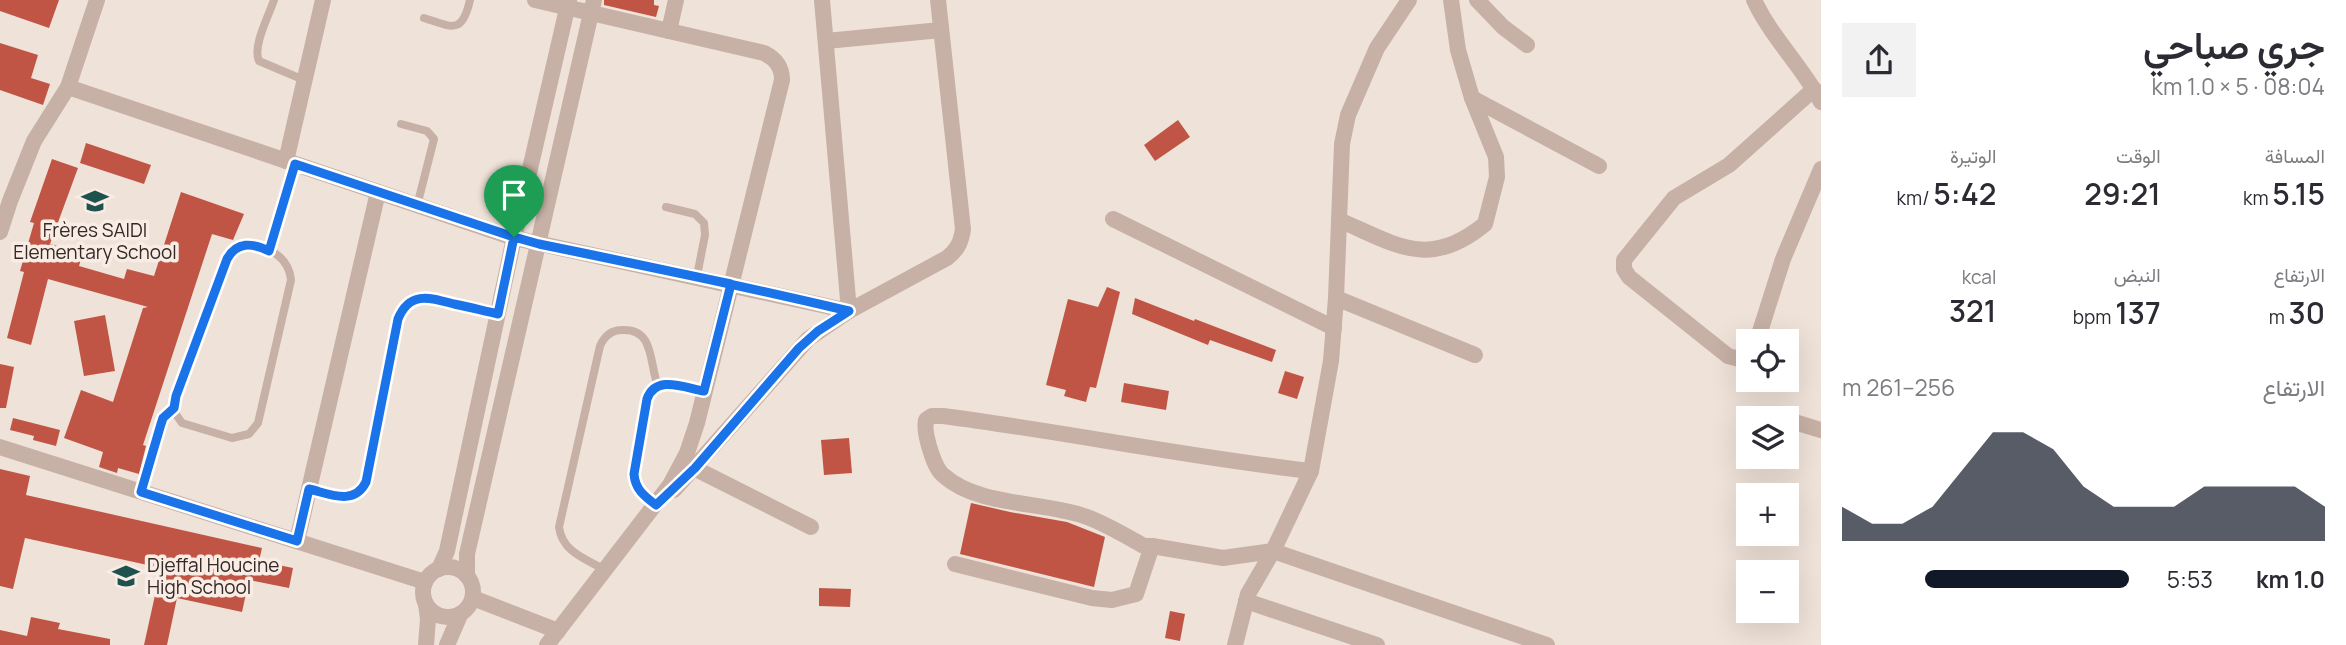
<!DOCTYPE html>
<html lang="ar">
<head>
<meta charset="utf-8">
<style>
	body { margin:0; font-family:Manrope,Vazirmatn,sans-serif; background:#f2f2f3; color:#2b2b33; direction:rtl; height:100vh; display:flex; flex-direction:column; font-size:26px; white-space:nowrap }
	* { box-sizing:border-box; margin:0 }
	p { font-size:23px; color:#7c7c81 }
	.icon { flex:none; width:38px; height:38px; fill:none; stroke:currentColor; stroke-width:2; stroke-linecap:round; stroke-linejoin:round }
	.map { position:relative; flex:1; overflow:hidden; direction:ltr }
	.sheet { display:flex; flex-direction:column; background:#fff; width:525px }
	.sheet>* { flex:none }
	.tools { position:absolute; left:1736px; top:329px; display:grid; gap:14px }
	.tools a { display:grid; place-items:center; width:63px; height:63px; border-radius:0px; background:#fff; box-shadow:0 7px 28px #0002; font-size:35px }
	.pin { position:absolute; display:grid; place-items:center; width:60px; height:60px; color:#fff; margin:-72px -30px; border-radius:50% 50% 50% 0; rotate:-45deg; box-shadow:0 0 7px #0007 }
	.pin .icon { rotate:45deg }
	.round { display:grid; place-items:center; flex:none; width:74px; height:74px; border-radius:0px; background:#f2f2f3 }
	.headline { display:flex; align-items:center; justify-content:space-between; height:119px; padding:0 21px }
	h1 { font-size:38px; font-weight:600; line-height:52px }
	.figures { display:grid; grid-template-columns:repeat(3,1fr); gap:10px; height:119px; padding:7px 21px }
	.figures div { display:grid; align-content:center }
	.figures b { font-size:30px; font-weight:600 }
	.figures small { font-size:19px; font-weight:400 }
	.figures p { font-size:19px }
	.chart { height:196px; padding:14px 21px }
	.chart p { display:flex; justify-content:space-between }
	.chart svg { width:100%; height:126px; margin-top:7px; fill:#111827; opacity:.7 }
	ul { padding:0 21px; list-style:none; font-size:23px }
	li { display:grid; grid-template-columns:112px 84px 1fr; align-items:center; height:52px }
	li i { height:18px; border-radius:9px; background:#111827 }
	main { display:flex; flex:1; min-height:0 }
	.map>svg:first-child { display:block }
</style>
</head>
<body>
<main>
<section class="sheet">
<div class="headline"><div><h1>جري صباحي</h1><p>08:04 · 5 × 1.0 km</p></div><a class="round"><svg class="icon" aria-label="share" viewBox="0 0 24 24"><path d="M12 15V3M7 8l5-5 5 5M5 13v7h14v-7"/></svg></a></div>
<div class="figures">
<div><p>المسافة</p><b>5.15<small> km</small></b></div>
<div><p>الوقت</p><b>29:21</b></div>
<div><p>الوتيرة</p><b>5:42<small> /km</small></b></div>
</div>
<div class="figures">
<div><p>الارتفاع</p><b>30<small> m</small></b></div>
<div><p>النبض</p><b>137<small> bpm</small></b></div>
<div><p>kcal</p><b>321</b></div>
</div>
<div class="chart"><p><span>الارتفاع</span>256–261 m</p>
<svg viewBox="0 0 160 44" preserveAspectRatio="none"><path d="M0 44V32L10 38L20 38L30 32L40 19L50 6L60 6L70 12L80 25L90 32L100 32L110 32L120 25L130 25L140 25L150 25L160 32V44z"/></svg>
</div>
<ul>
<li><b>1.0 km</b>5:53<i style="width:71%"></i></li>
</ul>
</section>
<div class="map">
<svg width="1821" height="645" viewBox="0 0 1821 645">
	<rect width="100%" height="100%" fill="#efe2d8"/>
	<!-- building -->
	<g fill="#c05545">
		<polygon points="0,0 59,0 49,28 0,11"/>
		<polygon points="604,0 654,0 654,5 659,6 656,17 604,5"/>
		<polygon points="0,43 38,55 31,78 50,84 43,105 0,90"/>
		<polygon points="1178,120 1190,137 1155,161 1144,145"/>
		<polygon points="86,143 151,165 144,184 80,163"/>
		<polygon points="52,159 78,168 50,244 83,253 79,266 124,279 127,269 154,276 181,192 244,214 233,240 212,234 143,445 146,446 139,474 118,468 117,473 99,467 103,452 64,438 81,390 113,402 143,308 148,307 48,279 31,345 7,338 24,272 20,271 34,223 30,222"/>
		<polygon points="1107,287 1120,292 1096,388 1090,387 1086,402 1064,396 1066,390 1046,385 1068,299 1098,307"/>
		<polygon points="1135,298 1194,321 1195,319 1276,350 1272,362 1210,340 1208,345 1132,314"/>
		<polygon points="105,315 115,371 84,376 74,321"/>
		<polygon points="0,364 14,367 6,408 0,408"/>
		<polygon points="1285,371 1304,377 1297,399 1278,393"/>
		<polygon points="1124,383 1169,391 1166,410 1121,402"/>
		<polygon points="13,418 60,430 56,446 33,440 34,436 10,430"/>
		<polygon points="849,438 852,473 824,475 821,440"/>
		<polygon points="0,469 30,476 26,495 262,548 259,561 293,568 289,588 249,580 242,612 177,598 167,645 144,645 161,568 25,538 13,589 0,586"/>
		<polygon points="971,503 1010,512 1067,522 1105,537 1094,587 960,554"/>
		<polygon points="819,588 851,589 850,607 819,606"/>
		<polygon points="1170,611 1185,614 1180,641 1165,638"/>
		<polygon points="31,617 60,623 58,629 110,639 110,645 0,645 0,630 27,636"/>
	</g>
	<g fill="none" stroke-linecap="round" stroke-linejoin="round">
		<!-- lane -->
		<g stroke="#c7b0a5" stroke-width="8">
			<path d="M274 0C269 15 252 47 259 61L304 80"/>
			<path d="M424 18C452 27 462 35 470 0"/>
			<polyline points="401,124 427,131 434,139 417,206"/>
			<polyline points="666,207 695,214 704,223 705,235 697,276"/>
			<path d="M251 244C272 249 289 258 291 280L258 423 249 434 232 438 182 423 175 413 174 402 227 259 234 250Z"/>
			<polyline points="269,251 295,164"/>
			<path d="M309 489C330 494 354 506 366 482L398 319C410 290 430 298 454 304 469 307 483 310 498 314"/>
			<path d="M141 492C148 469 155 421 174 408"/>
			<path d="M656 505C644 496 635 489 634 474L649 394 658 386 663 384 704 392"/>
			<path d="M605 570C586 559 562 552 559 527L600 346C604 337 611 330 622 330 655 328 649 364 658 386"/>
		</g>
		<!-- street -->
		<g stroke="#c7b0a5" stroke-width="16">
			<path d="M535 0 764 53C776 59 782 67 782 80L697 423 687 453 670 485 547 645"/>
			<polyline points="1477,0 1503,27 1527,45"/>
			<path d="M1754 0C1771 37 1802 66 1821 102"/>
			<polyline points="669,31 676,0"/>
			<polyline points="826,41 941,30"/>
			<polyline points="68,87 514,238 849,311 822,0"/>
			<polyline points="1472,98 1599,166"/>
			<polyline points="286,161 323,0"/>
			<polyline points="1113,219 1334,328"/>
			<path d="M1339 220C1397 245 1429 270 1485 224L1497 177 1496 157 1472 98 1458 50 1451 0"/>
			<polyline points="0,232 10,201 34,141 68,87 97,0"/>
			<polyline points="1336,298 1475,355"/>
			<polyline points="1757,341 1783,259 1821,169"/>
			<polyline points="1748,357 1743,360 1728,356 1629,277 1624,269 1624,260 1674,198 1729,165 1814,89"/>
			<polyline points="1788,420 1821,430"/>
			<polyline points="0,447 425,582"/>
			<polyline points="688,465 811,527"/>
			<path d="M674 490 808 339 849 311 947 258C957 250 961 243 963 229L938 0"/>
			<polyline points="297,541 378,192"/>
			<path d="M1152 546H1144C1126 536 1106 524 1087 517 1043 501 978 507 943 475 936 469 932 456 929 446 927 438 924 430 926 420L932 416H943C1066 432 1188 457 1311 471"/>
			<polyline points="955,564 1092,598 1112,600 1136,594 1152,546 1223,558 1273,551 1547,645"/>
			<circle cx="448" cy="592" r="25"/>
			<polyline points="439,569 447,551 514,238 569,0"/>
			<polyline points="467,576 467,554 594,0"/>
			<polyline points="473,598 558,631"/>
			<polyline points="1246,601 1377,645"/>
			<polyline points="426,604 428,619 426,645"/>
			<polyline points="447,645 460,615"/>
			<polyline points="1235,645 1248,594 1273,551 1311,471 1331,361 1336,298 1342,144 1348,115 1377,48 1409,0"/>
		</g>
	</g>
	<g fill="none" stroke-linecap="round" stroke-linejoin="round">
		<!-- route casing -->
		<g stroke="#fff" stroke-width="14">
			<path id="route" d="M514 237 295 164 269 251C252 243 237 241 227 259L176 396 174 408 163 418 161 424 141 492 297 541 309 489C330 494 354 506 366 482L398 319C410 290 431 298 454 304 469 307 484 311 498 314L514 237 539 244 731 284 704 391C685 388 656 374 647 399L634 474C635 489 644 496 656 505L695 468 799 348 818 331 849 311C746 287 643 265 539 244L514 237"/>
		</g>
		<!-- route -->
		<use href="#route" stroke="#1a73e8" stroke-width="9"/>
	</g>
	<!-- icons -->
	<defs>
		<g id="school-bare" transform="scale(2.1)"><path d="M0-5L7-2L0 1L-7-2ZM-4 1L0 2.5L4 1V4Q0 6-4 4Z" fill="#1e524f" stroke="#f8ece4" stroke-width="2.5" paint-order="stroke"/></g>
	</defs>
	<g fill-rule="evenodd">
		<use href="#school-bare" x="95" y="201"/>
		<use href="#school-bare" x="126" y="576"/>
	</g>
	<g text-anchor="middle" stroke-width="7" stroke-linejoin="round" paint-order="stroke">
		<!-- poi labels -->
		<g font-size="19" fill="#332826" stroke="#f8ece4">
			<text x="95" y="237">Frères SAIDI<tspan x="95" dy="22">Elementary School</tspan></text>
			<text x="147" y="572" text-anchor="start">Djeffal Houcine<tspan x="147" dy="22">High School</tspan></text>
		</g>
	</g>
</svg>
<div class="tools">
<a><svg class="icon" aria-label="locate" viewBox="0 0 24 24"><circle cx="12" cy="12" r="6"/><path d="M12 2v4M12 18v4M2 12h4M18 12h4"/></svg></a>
<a><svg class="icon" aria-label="layers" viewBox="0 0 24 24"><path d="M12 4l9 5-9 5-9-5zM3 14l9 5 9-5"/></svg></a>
<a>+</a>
<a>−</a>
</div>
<div class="pin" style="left:514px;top:237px;background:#1e9e55"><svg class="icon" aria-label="arrive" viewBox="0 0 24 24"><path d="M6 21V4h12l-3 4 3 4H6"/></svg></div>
</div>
</main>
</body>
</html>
